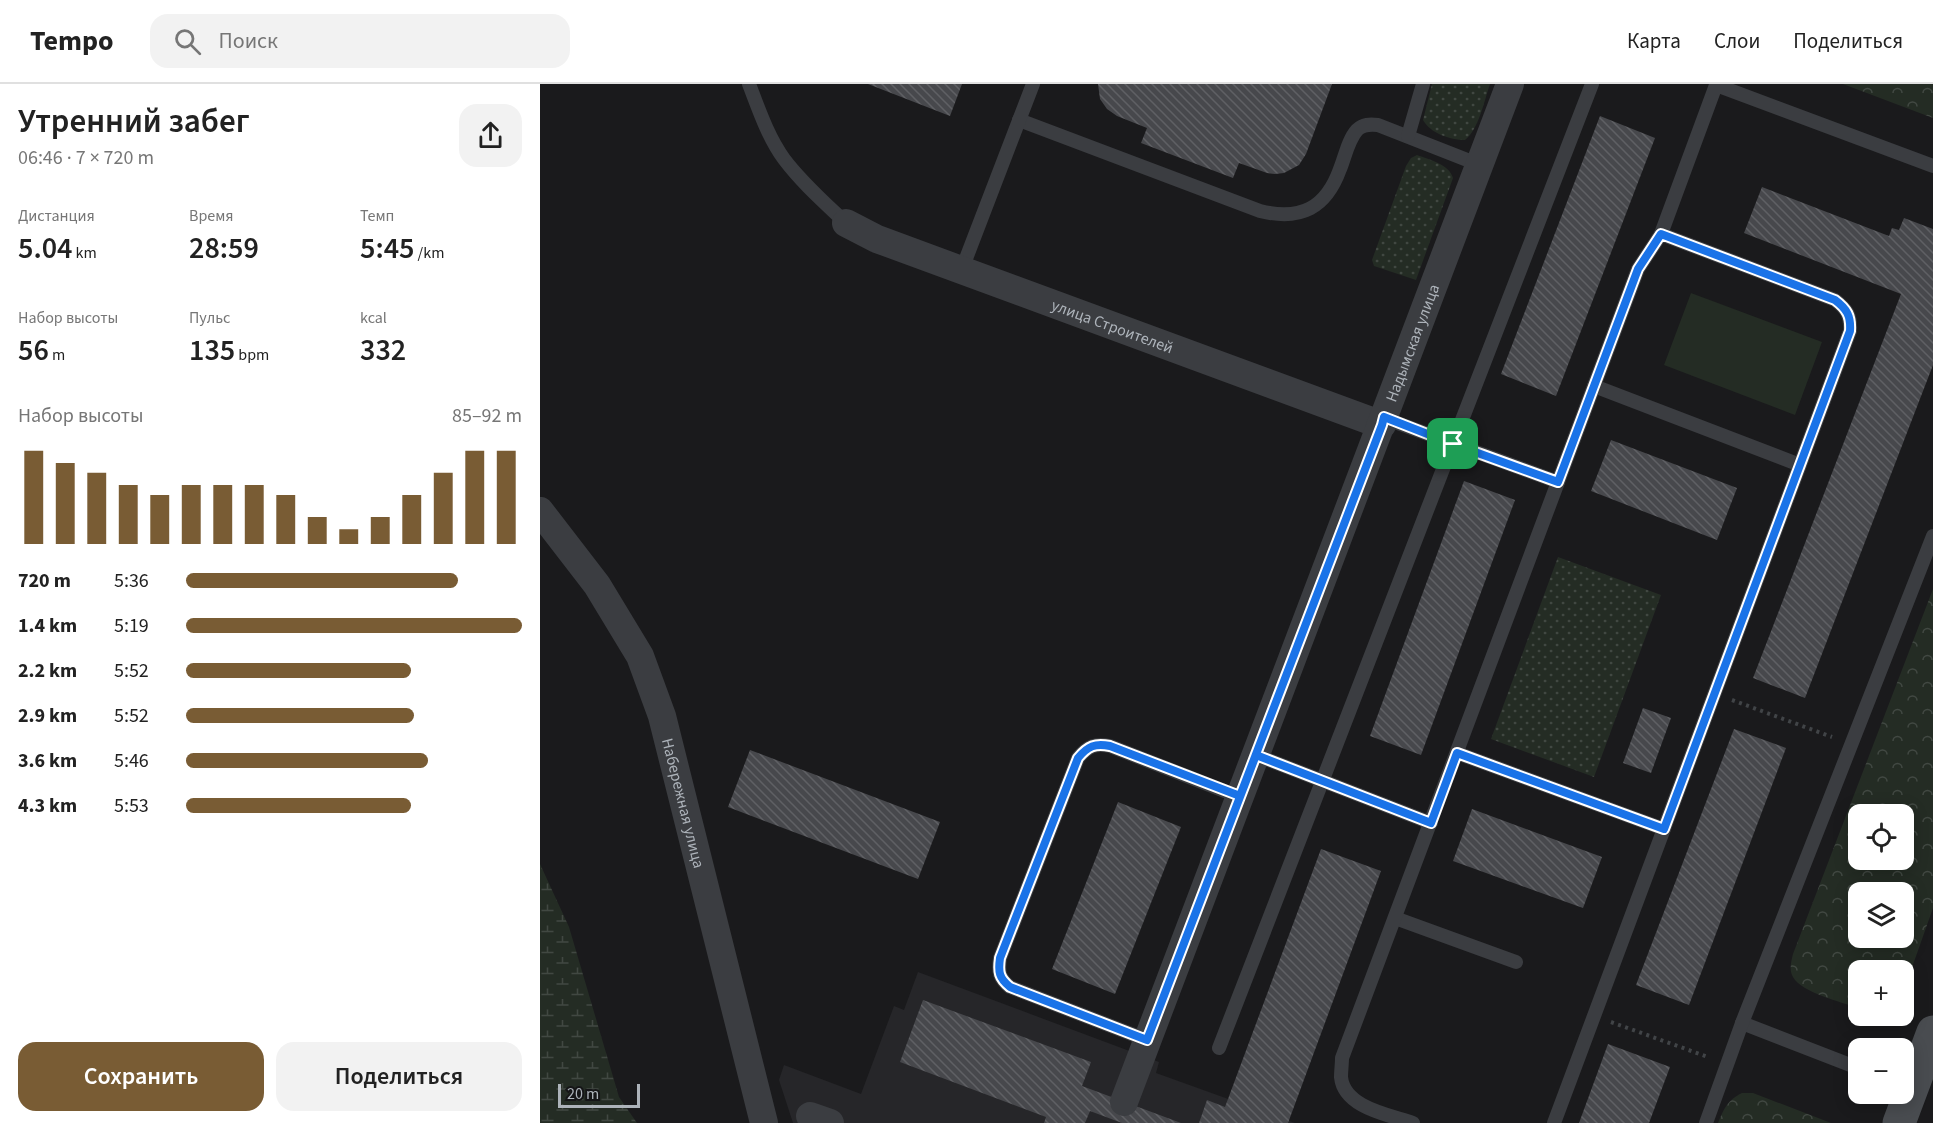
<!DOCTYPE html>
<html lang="ru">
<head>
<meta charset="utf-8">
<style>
	body { margin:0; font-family:"Source Sans 3",sans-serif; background:#f2f2f2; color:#222; height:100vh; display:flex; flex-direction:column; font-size:22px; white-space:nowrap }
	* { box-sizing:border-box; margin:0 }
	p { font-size:20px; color:#767676 }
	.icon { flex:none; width:33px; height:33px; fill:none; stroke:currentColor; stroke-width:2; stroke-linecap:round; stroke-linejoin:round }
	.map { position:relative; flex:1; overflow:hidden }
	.panel { display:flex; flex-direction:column; background:#fff; width:540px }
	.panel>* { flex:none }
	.tools { position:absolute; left:1308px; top:720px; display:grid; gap:12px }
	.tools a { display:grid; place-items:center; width:66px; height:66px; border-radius:12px; background:#fff; box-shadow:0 3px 15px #0003; font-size:30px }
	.scale { position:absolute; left:18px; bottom:15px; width:82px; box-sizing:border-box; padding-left:6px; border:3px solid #adb3ba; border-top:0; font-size:16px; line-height:21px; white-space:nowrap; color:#adb3ba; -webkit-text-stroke:4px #151517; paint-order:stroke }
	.pin { position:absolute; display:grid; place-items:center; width:51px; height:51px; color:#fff; margin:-26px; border-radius:12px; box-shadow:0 3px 9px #0006 }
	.round { display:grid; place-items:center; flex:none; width:63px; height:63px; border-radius:18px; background:#f2f2f2 }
	.summary { display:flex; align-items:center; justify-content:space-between; height:102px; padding:0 18px }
	h1 { font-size:33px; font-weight:600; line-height:45px }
	.figures { display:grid; grid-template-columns:repeat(3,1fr); gap:9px; height:102px; padding:6px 18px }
	.figures div { display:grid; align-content:center }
	.figures b { font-size:30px; font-weight:600 }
	.figures small { font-size:16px; font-weight:400 }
	.figures p { font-size:16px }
	.chart { height:168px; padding:12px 18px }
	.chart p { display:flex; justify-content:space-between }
	.chart svg { width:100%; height:108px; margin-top:6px; stroke:#795c34; stroke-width:6 }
	.button { display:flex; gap:12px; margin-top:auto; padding:12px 18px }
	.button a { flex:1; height:69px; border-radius:18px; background:#795c34; color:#fff; font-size:24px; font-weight:600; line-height:69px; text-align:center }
	.button a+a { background:#f2f2f2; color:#222 }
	ul { padding:0 18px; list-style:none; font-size:20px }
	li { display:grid; grid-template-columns:96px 72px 1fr; align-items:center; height:45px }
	li i { height:15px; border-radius:8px; background:#795c34 }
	header { display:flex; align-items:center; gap:36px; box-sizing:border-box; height:84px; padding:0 30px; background:#fff; border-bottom:2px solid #e0e0e0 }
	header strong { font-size:28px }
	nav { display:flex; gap:33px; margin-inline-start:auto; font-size:21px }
	.search { width:420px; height:54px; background:#f2f2f2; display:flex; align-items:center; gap:15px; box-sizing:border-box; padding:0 21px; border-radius:18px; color:#767676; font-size:22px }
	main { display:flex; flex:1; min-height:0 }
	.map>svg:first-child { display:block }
</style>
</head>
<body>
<header>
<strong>Tempo</strong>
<div class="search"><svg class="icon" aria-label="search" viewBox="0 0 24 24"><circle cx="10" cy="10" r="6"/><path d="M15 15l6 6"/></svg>Поиск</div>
<nav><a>Карта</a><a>Слои</a><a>Поделиться</a></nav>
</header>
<main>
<section class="panel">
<div class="summary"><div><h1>Утренний забег</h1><p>06:46 · 7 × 720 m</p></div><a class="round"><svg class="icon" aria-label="share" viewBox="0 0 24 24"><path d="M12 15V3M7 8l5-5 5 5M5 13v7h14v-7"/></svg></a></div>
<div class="figures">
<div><p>Дистанция</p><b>5.04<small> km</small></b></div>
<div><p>Время</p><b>28:59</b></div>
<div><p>Темп</p><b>5:45<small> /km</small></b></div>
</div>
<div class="figures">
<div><p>Набор высоты</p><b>56<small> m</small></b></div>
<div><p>Пульс</p><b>135<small> bpm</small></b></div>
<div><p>kcal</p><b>332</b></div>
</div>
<div class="chart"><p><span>Набор высоты</span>85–92 m</p>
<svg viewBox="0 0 160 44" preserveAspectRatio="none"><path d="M5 44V6M15 44V11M25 44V15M35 44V20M45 44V24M55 44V20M65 44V20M75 44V20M85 44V24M95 44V33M105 44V38M115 44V33M125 44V24M135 44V15M145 44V6M155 44V6"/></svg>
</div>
<ul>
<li><b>720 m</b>5:36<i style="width:81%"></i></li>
<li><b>1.4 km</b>5:19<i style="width:100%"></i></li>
<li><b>2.2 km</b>5:52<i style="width:67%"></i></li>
<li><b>2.9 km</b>5:52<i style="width:68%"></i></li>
<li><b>3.6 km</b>5:46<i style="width:72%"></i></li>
<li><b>4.3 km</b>5:53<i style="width:67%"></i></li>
</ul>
<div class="button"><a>Сохранить</a><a>Поделиться</a></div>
</section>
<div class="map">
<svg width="1393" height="1039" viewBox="0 0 1393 1039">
	<defs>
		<pattern id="grass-dots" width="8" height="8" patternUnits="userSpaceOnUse" patternTransform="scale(1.5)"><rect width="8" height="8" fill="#242c24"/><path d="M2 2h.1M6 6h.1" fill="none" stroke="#414842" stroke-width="1.8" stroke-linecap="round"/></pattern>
		<pattern id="forest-crowns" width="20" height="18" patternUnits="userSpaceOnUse" patternTransform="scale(1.5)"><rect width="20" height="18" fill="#242c24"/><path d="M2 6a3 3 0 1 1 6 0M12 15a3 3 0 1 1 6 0" fill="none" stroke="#414842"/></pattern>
		<pattern id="wetland-marsh" width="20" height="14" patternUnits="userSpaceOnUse" patternTransform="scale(1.5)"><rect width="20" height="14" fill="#242c24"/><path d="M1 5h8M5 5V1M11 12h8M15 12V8" fill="none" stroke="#414842"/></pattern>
		<pattern id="building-back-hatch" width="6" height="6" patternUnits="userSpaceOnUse" patternTransform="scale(1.5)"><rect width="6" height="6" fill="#47484c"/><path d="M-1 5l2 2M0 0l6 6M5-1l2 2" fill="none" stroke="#5f6064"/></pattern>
	</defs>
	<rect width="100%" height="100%" fill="#1a1a1c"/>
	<!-- built -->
	<polygon fill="#262629" points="378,888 619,978 616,989 755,1039 253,1039 239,996 244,981 321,1010 354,922 364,926"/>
	<!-- grass -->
	<g fill="url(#grass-dots)">
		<path d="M892 0H950C944 17 939 45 925 56 910 56 890 49 883 36Z"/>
		<path d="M877 71C890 76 909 80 913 94L876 196 834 182 832 176 866 82 871 74Z"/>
		<polygon points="1018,473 1121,511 1054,693 951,655"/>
	</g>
	<!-- forest -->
	<g fill="url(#forest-crowns)" fill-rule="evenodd">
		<polygon points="1303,0 1393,0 1393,34"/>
		<path d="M1393 505V824L1364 906V886H1318V924C1302 918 1262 909 1253 893 1249 886 1251 878 1253 870ZM1364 730V776H1318V730ZM1364 808V854H1318V808Z"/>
		<path d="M1202 1009H1213L1291 1039H1178C1184 1024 1188 1016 1202 1009Z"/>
	</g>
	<!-- wetland -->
	<polygon fill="url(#wetland-marsh)" points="0,780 29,843 79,1013 97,1039 0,1039"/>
	<!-- pitch -->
	<polygon fill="#242c24" points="1151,209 1282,258 1255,331 1124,281"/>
	<!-- building -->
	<g fill="url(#building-back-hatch)">
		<polygon points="328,0 422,0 410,32"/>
		<polygon points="558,0 792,0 766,70 759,81 744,89 735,90 727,89 699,79 693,94 601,59 607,44 577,32 567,25 560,15"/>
		<polygon points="1060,32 1115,54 1016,312 961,290"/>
		<polygon points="1222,103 1349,152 1352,144 1359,146 1364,134 1393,145 1393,281 1265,614 1213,594 1361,210 1204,149"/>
		<polygon points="1071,356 1197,404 1177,456 1051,407"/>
		<polygon points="924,397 975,416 881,671 830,652"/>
		<polygon points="1103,624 1131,634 1111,689 1083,679"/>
		<polygon points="1194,645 1246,664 1149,921 1096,901"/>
		<polygon points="210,666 400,738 378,795 188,723"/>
		<polygon points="578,718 641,743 575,910 512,885"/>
		<polygon points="932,725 1062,773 1043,824 913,777"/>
		<polygon points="781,765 841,787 748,1039 659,1039 667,1016 685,1023"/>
		<polygon points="383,916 551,978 542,1002 641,1039 582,1039 550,1027 545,1039 504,1039 506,1033 360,978"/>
		<polygon points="1068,960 1130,983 1109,1039 1039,1039"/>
	</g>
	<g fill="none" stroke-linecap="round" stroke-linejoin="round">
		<!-- path -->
		<g stroke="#414447" stroke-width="4" stroke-dasharray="3 4.5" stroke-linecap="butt">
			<polyline points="1192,616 1292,653"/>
			<polyline points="1071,938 1168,973"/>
		</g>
		<!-- lane -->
		<g stroke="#3b3d41" stroke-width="14">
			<path d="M209 0C219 26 228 53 244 75 262 99 285 119 306 139"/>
			<path d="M479 36 720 127C761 137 786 124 800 85 805 73 808 56 817 46 823 40 830 40 838 41L940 81"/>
			<polyline points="868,52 883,0"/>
			<polyline points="1121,150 1176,1 1393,82"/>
			<polyline points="422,185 493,0"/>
			<polyline points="844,334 1018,398"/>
			<polyline points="917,669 1124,745"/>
			<polyline points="716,671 891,739"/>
			<polyline points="855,834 976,878"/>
			<polyline points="1202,939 1318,984"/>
			<path d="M607 956 470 903C459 894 458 888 460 874L538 674C548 662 555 659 570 662L700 713"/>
			<polyline points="679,964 1052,0"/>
			<path d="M873 1039C850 1031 804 1024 801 993 801 987 802 980 802 974L1054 302"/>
			<path d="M1014 1039 1310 247C1311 232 1307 225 1295 216L1121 150 1098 185 1054 302 1260 381"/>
			<polyline points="1166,1039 1202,939 1393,452"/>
		</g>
		<!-- street -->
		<g stroke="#3b3d41" stroke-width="28">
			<path id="s1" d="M306 139 337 155 842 341"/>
			<path id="s2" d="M0 427 57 501 100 572 122 632 224 1039"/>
			<path id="s3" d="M584 1018 970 0"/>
			<polyline points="270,1032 290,1039"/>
		</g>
		<!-- secondary -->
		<polyline stroke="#494c50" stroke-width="33" points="1359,1039 1393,948"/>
	</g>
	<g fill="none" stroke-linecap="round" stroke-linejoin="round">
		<!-- route casing -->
		<g stroke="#fff" stroke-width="12">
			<path id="route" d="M913 360 844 333 842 341C795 465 747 588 700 712L570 662C555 659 548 662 538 674L460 874C458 888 459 894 470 903L607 956C643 861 680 766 716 671L891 739 917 669 1124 745 1310 247C1311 232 1307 225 1295 216L1121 150 1098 185 1018 398 913 360"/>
		</g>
		<!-- route -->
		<use href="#route" stroke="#1a73e8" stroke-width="8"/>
	</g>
	<g text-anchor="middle" stroke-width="5" stroke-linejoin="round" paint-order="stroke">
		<!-- street labels -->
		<g font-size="16" fill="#adb3ba" stroke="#151517">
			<text dy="6" stroke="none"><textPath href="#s1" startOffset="286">улица Строителей</textPath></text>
			<text dy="6" stroke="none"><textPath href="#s3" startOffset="812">Надымская улица</textPath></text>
			<text dy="6" stroke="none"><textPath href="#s2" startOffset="330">Набережная улица</textPath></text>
		</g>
	</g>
</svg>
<div class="tools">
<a><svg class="icon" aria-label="locate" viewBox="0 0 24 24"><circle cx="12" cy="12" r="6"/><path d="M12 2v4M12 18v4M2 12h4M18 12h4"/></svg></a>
<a><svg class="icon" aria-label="layers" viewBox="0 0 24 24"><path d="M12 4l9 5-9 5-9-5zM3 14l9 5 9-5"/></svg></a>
<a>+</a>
<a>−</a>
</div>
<div class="scale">20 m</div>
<div class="pin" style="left:913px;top:360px;background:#1e9e55"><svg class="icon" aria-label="arrive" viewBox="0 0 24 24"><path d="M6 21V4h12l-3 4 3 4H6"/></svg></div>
</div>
</main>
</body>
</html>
